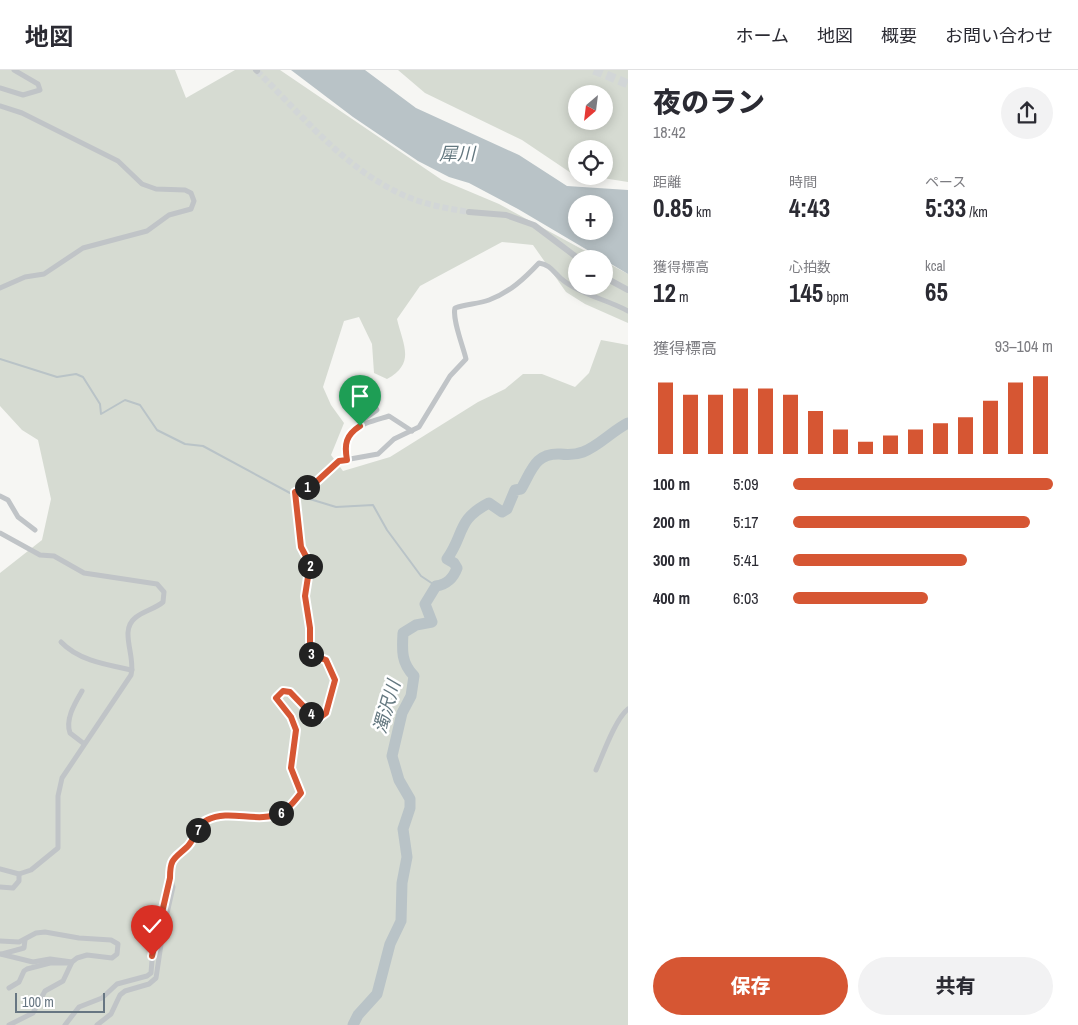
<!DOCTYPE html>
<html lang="ja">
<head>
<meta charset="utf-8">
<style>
	body { margin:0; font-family:"Archivo Narrow","Noto Sans JP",sans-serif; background:#f2f2f3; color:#2b2b33; height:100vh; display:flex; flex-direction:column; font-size:19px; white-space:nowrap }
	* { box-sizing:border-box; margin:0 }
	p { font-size:16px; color:#7c7c81 }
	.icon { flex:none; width:28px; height:28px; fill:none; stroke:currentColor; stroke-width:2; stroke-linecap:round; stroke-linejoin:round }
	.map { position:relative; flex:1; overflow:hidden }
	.side { display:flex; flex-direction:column; background:#fff; width:450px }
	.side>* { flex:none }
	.needle { width:32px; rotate:208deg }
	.fabs { position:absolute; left:568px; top:15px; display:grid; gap:10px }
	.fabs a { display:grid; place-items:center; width:45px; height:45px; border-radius:50%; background:#fff; box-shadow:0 2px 12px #0003; font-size:25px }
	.scale { position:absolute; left:15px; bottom:12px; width:90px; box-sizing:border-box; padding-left:5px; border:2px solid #677682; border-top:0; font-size:14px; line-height:18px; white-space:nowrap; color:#677682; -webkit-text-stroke:4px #fff; paint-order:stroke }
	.pin { position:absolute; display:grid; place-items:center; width:42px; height:42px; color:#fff; margin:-51px -21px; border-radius:50% 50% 50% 0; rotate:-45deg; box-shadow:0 0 5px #0007 }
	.pin .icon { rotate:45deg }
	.km { position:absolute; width:25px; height:25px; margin:-12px; border-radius:50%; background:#222; color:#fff; font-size:14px; line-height:25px; text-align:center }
	.round { display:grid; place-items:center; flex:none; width:52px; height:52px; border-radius:26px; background:#f2f2f3 }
	.overview { display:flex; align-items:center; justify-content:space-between; height:85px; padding:0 25px }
	h1 { font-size:28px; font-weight:800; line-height:38px }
	.stats { display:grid; grid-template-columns:repeat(3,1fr); gap:8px; height:85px; padding:5px 25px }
	.stats div { display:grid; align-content:center }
	.stats b { font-size:25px; font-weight:800 }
	.stats small { font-size:14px; font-weight:400 }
	.stats p { font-size:14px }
	.chart { height:140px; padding:10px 25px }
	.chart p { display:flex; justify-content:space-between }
	.chart svg { width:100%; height:90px; margin-top:5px; stroke:#d65633; stroke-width:6 }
	.primary-button { display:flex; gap:10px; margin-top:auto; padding:10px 25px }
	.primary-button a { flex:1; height:58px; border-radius:30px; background:#d65633; color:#fff; font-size:20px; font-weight:800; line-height:58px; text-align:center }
	.primary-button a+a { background:#f2f2f3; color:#2b2b33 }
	ul { padding:0 25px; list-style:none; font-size:16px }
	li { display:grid; grid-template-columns:80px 60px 1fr; align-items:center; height:38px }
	li i { height:12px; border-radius:6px; background:#d65633 }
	header { display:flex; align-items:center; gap:30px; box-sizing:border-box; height:70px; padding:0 25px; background:#fff; border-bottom:1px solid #e1e1e2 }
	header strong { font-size:24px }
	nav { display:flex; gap:28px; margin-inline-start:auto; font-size:18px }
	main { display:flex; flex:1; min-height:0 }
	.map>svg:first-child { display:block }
</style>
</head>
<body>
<header>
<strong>地図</strong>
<nav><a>ホーム</a><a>地図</a><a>概要</a><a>お問い合わせ</a></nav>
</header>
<main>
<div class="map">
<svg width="628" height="955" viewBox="0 0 628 955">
	<rect width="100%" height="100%" fill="#f6f6f3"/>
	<!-- green -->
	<g fill="#d6dbd2" fill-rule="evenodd">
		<path d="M0 0H175L186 28 235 0H280L442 110 499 134 600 189H576V216H604V191L628 204V253L585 234 566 222 533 175 502 172 420 216 397 249C403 275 416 293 387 309L374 303 372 274 359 247 344 251 323 317 331 335 344 353 331 385 343 401 390 387 478 332 505 319 523 304H542L575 317 589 303 601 270 628 275V955H0V503L42 470 51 429 38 370 22 360 0 336Z"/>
		<path d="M398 0H628V112L590 106H604V79H576V104L571 103 522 70 425 23ZM576 24H604V51H576Z"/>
	</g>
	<!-- water -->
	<path fill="#b9c3c7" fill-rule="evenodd" d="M291 0H365L416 38 519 85 567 116 628 120V204L518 139 469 113 449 107 418 91 353 47ZM576 134H604V161H576Z"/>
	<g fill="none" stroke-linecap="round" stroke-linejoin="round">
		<!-- stream -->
		<polyline stroke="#b9c3c7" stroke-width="2" points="0,289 57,307 76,304 83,307 100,334 101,344 125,330 140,335 157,360 185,374 203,376 290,423 336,437 373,435 387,460 421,506 436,516"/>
		<!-- river -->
		<path stroke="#b9c3c7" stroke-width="11" d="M353 955 358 945 377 924 390 874 401 851 402 813 407 787 403 759 410 738V729L399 710 392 686 402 643 411 626 414 606C401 593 402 580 403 563L416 555 432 552 425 534 436 516C447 514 453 509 457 498L454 493 447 489C465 464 456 450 489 433L502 442 507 439 515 420 521 419C532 400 535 383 560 384 568 385 575 385 583 382 599 376 612 361 628 353"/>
		<!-- tertiary-tunnel -->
		<path stroke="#d2d6d7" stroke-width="6" stroke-dasharray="6 3" stroke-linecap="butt" d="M257 1C301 44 342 96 399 123 421 134 445 138 469 142"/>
		<!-- trunk-tunnel -->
		<polyline stroke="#d2d6d7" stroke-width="9" stroke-dasharray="9 4.5" stroke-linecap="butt" points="594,0 628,14"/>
		<!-- minor -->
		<g stroke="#c0c4c7" stroke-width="5">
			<polyline points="0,18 23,25 40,20 38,14 14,0"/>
			<polyline points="0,36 22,43 118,91 142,114 156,119 185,120 191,123 194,131 191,139 169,145 147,161 83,178 44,204 25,207 0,218"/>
			<polyline points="360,356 363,350 377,340 363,319"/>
			<path d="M347 390C341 357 363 354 389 346L412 361"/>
			<polyline points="0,426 8,430 18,447 35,460"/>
			<path d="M0 463 40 485 54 486 84 503 157 514 164 522 163 532C155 539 143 541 135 548 119 561 136 586 131 605L62 708 58 726V778L31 800 19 804 0 799"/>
			<path d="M61 572C79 591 108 595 132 600"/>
			<path d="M82 621C75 633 65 649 70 663L83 673"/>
			<path d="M596 700C603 684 616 648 628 639"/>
			<polyline points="0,817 13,818 19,811 19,804"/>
			<polyline points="0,871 19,872 36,863 45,862 79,868 111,870 118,874 117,884 112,888 87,885 77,888 72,892 63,911 45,921 33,943 9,955"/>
			<polyline points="0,884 33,892 50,889 72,892"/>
			<polyline points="2,884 24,878 25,870"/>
			<polyline points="9,918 19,912 24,901 27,899 50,893 68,893"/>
			<path d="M65 955 79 937 102 928 117 914 147 906 151 903 153 878 170 808C169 788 174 789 187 777 195 770 197 754 207 750 231 738 258 755 282 742 290 738 295 730 301 723L291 698 296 660 291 647 276 628 283 621 290 622 314 647 319 648 326 643 327 633 335 610 326 591 310 584V558L305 526 310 494 301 477 294 426 296 420 314 414 339 391 378 384 394 369 419 357 450 306 466 289C463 276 452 249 455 238 466 234 478 234 489 230 510 222 524 209 539 193 552 195 554 204 564 211 582 225 608 230 628 241"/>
			<polyline points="97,955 111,944 120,925 125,921 149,914 156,908 163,861 173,817 170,808"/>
		</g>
		<!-- tertiary -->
		<g stroke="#c0c4c7" stroke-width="6">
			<polyline points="256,0 257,1"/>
			<polyline points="469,142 506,145 534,155 579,189"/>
			<polyline points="604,207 628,220"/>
		</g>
	</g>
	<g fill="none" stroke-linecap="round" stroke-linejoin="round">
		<!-- route casing -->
		<g stroke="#fff" stroke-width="10">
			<path id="route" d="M152 886 170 808C170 788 174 789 187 777 195 770 197 754 207 750 231 738 258 755 282 742 290 738 295 730 301 723L291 698 296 660 291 647 276 628 283 621 290 622 314 647 319 648 326 643 335 610 326 590 310 584V558L305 526 310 494 301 477 295 422 314 414 339 391 347 390C344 374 346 365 360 356"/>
		</g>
		<!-- route -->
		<use href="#route" stroke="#d65633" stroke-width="6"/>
	</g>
	<g text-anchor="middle" stroke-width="5" stroke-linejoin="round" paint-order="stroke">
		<!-- water labels -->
		<g font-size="18" font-style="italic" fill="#63777f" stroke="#fff">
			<text x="457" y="90">犀川</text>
			<text transform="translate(387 637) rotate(-74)" y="6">濁沢川</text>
		</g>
	</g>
</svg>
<div class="fabs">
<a><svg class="needle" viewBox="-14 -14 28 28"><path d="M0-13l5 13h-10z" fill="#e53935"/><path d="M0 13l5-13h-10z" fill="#7c7c81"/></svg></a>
<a><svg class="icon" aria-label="locate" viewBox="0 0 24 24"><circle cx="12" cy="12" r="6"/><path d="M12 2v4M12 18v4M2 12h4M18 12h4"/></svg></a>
<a>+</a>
<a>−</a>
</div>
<div class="scale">100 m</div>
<div class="pin" style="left:360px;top:356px;background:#1e9e55"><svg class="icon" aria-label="arrive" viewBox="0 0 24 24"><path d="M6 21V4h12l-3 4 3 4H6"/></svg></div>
<div class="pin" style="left:152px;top:886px;background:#d93025"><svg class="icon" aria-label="check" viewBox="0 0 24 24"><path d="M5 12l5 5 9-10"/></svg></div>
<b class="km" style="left:307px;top:417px">1</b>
<b class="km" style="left:310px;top:496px">2</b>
<b class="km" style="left:311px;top:584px">3</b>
<b class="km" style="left:311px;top:644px">4</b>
<b class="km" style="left:281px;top:743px">6</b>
<b class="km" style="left:198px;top:760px">7</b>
</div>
<section class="side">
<div class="overview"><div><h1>夜のラン</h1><p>18:42</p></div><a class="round"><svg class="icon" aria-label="share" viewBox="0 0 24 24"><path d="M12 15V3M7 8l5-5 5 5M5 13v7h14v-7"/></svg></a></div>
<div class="stats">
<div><p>距離</p><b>0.85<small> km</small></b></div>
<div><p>時間</p><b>4:43</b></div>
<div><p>ペース</p><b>5:33<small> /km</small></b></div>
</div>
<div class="stats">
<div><p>獲得標高</p><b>12<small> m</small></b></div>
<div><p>心拍数</p><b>145<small> bpm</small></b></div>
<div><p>kcal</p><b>65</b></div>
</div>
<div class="chart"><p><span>獲得標高</span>93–104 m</p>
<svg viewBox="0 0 160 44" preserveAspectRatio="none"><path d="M5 44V9M15 44V15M25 44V15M35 44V12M45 44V12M55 44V15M65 44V23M75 44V32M85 44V38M95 44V35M105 44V32M115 44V29M125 44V26M135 44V18M145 44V9M155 44V6"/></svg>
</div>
<ul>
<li><b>100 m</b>5:09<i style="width:100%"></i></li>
<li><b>200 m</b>5:17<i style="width:91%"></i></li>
<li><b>300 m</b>5:41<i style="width:67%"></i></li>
<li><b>400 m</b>6:03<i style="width:52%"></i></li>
</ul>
<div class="primary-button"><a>保存</a><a>共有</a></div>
</section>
</main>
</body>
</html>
